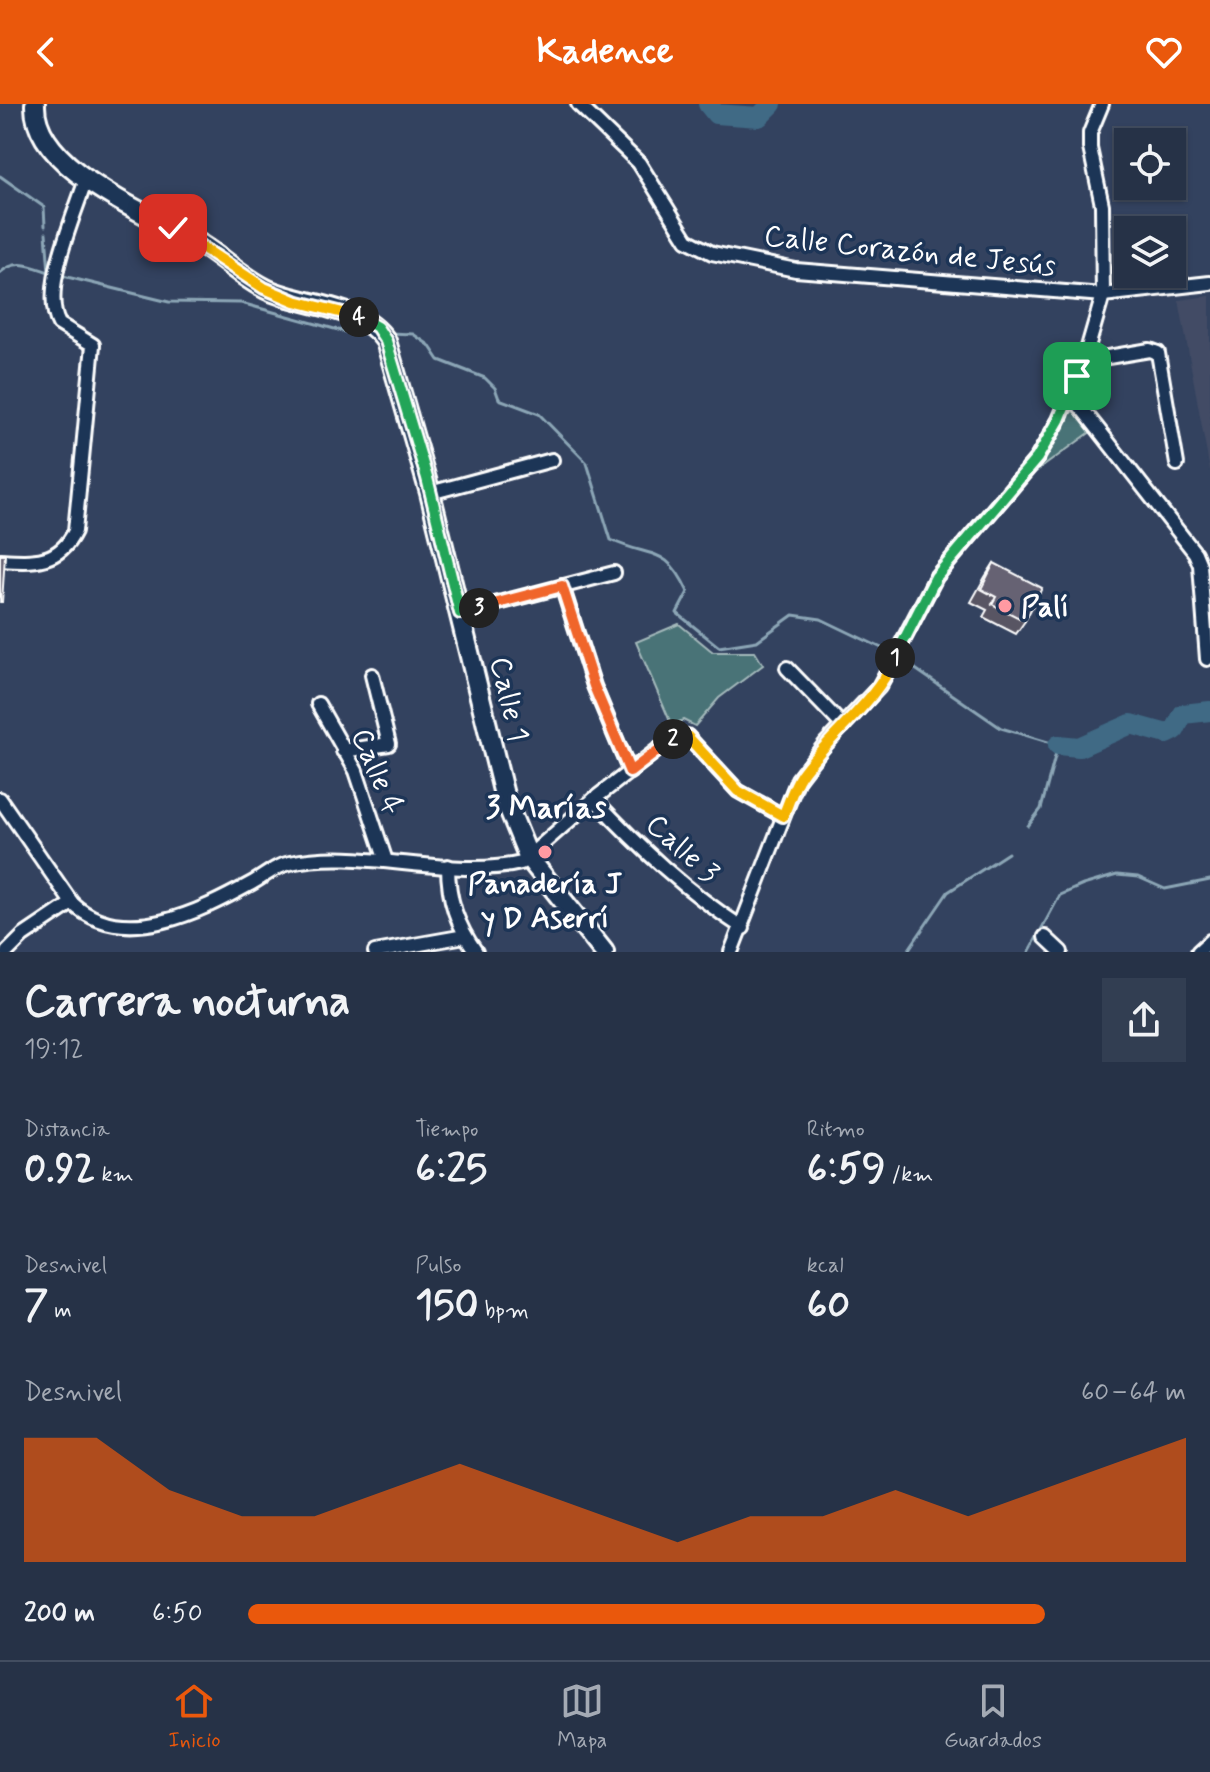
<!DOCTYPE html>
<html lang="es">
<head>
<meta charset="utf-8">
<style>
	body { margin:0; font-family:Mynerve,sans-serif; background:#323e52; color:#f1f3f6; height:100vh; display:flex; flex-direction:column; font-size:30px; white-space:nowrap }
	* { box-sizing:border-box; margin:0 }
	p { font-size:26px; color:#a4aab4 }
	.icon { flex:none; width:44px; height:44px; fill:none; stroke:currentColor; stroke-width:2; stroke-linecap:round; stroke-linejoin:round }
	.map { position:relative; height:848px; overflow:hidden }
	.panel { display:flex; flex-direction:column; background:#263247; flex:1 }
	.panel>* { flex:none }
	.tools { position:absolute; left:1114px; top:24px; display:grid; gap:16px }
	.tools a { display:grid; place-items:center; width:72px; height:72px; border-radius:0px; background:#263247; box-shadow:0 2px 6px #0004,0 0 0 2px #424d60; font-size:40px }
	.pin { position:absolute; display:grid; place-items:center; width:68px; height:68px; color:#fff; margin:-34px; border-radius:16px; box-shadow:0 4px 12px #0006 }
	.km { position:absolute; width:40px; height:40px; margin:-20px; border-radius:50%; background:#222; color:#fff; font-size:22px; line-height:40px; text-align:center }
	.round { display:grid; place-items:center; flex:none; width:84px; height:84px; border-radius:0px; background:#323e52 }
	.headline { display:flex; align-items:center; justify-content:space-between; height:136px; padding:0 24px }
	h1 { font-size:44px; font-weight:700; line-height:60px }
	.stats { display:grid; grid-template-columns:repeat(3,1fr); gap:12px; height:136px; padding:8px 24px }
	.stats div { display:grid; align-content:center }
	.stats b { font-size:40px; font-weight:700 }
	.stats small { font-size:22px; font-weight:400 }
	.stats p { font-size:22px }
	.chart { height:224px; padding:16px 24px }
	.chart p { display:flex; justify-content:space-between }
	.chart svg { width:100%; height:144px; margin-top:8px; fill:#ea580c; opacity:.7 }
	ul { padding:0 24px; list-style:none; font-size:26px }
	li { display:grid; grid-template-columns:128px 96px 1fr; align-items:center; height:60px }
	li i { height:20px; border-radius:10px; background:#ea580c }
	header { display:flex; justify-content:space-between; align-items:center; height:104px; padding:0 24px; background:#ea580c; color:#fff; font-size:36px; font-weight:700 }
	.tabs { display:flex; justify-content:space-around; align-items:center; height:112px; border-top:2px solid #424d60; background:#263247; font-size:22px; color:#a4aab4 }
	.tabs a { display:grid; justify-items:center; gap:4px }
	.tabs .active { color:#ea580c }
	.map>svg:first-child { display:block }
</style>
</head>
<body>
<header><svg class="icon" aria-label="back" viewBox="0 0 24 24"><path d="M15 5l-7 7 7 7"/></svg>Kadence<svg class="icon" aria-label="heart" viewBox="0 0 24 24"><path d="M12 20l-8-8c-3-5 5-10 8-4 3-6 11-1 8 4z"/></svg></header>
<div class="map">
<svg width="1210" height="848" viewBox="0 0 1210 848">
	<rect width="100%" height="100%" fill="#33425f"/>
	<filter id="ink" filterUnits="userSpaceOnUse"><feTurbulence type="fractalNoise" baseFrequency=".0125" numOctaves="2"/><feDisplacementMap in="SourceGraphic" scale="16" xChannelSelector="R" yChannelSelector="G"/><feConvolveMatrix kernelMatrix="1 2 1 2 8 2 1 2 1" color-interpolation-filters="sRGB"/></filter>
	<g filter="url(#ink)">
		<!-- built -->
		<polygon fill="#424c65" points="1210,192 1210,367 1179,196"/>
		<!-- green -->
		<g fill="#4a7377" stroke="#a4b9bb" stroke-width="2">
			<polygon points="1076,307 1092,327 1026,375 1069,309"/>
			<polygon points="679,520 713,548 755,548 763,561 719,594 695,622 683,616 672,622 636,538"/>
		</g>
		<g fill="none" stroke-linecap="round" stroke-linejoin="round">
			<!-- stream -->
			<g stroke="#8ca6b6" stroke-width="3">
				<polyline points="0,72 44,103 45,122"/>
				<path d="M0 169C16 154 31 162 49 168L46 129"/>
				<polyline points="63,172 169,198 241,199 349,229 367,229"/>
				<path d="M389 229 413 230 429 241 439 256 485 274 495 284 499 295 539 310 587 359 611 436C651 455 666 440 688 488L677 509 719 543 757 537 793 511 821 515 892 549"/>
				<polyline points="898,553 1001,624 1058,641 1041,705 1028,722"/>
				<polyline points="907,848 948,788 1008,749"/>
				<polyline points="1029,848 1060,791 1083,781 1117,771 1138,773 1165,785 1210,776"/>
			</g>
			<!-- river -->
			<g stroke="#3f6a85" stroke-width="20">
				<polyline points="708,0 716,10 759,13 772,0"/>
				<polyline points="1058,641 1079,643 1131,620 1167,630 1175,626 1183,610 1210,607"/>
			</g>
			<!-- street casing -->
			<g stroke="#fff" stroke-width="18">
				<g id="street">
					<polyline points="578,0 639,59 687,136 712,149 796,166 1103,191 1210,179"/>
					<polyline points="1084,257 1150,246 1158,249 1177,360"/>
					<polyline points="1069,288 1195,449 1200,461 1207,555"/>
					<polyline points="430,389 552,356"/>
					<path d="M0 456C33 458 59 460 75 427L93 241 59 220C40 186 75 111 86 75"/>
					<polyline points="562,482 594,582 630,668"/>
					<polyline points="460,509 614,469"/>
					<polyline points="787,564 843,622"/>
					<polyline points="318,600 356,667 386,757"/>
					<polyline points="343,647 389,640 372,571"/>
					<path d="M0 695 72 799C123 847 201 807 252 779 265 772 275 762 290 759 362 743 451 776 521 759L594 695 669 637 687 632 738 687 783 712"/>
					<path d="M594 695C640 744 687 788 743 824"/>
					<path d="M448 762C448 795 457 821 476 848"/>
					<polyline points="1045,833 1061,848"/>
					<polyline points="7,848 23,832 72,799"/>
					<polyline points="375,848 465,832"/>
					<polyline points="731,848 798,675 826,639 879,583 936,473 1037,354 1059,316 1084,257 1103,191 1102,101 1090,44 1090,29 1102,0"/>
					<polyline points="1198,848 1210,837"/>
				</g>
			</g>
			<!-- secondary casing -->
			<g stroke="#fff" stroke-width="24">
				<path id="secondary" d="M35 0C33 67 152 110 200 140 223 154 242 173 266 185 304 203 362 200 386 237L430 389 505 695 529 754 604 848"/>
			</g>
			<!-- street -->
			<use href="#street" stroke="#1d3557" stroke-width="12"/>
			<!-- secondary -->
			<use href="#secondary" stroke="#1d3557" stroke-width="18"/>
		</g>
		<!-- wall -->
		<polygon fill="#585463" stroke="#fff" stroke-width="2" points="994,459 1025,517 1016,530 983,513 987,506 971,498 985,473"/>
		<!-- building -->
		<g fill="#666273" stroke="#fff" stroke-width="2">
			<polygon points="0,451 5,451 2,498 0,498"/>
			<polygon points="994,459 1042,484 1025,517 992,500 996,493 981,485"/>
		</g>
	</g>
	<g fill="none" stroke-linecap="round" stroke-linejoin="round" filter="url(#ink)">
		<!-- split-1 casing -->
		<g stroke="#fff" stroke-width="16">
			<polyline id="split-1" points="895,554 936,473 1037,354 1059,316 1077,272"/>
		</g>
		<!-- split-2 casing -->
		<g stroke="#fff" stroke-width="16">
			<path id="split-2" d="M673 635 687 632 738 687 783 712C789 699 793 683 801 671 830 630 875 600 895 554"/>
		</g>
		<!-- split-3 casing -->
		<g stroke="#fff" stroke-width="16">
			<polyline id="split-3" points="479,504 562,482 594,582 630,668 673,635"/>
		</g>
		<!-- split-4 casing -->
		<g stroke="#fff" stroke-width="16">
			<polyline id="split-4" points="359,213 377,223 386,237 427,374 460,509 479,504"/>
		</g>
		<!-- split-5 casing -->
		<g stroke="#fff" stroke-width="16">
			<polyline id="split-5" points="173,124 264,184 295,197 359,213"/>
		</g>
		<!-- split-1 -->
		<use href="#split-1" stroke="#22a559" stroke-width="10"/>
		<!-- split-2 -->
		<use href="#split-2" stroke="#f5b400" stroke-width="10"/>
		<!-- split-3 -->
		<use href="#split-3" stroke="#f0652b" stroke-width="10"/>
		<!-- split-4 -->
		<use href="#split-4" stroke="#22a559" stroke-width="10"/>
		<!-- split-5 -->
		<use href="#split-5" stroke="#f5b400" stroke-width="10"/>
	</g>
	<!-- markers -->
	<g fill="#ff9aa2" stroke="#1d3557" stroke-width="3">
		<circle cx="1005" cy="502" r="8"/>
		<circle cx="545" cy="748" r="8"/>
	</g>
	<g text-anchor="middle" stroke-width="7" stroke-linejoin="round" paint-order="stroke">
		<!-- street labels -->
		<g font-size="30" fill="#fff" stroke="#1d3557">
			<text transform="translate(910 146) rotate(6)" y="10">Calle Corazón de Jesús</text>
			<text transform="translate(510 595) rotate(77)" y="10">Calle 1</text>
			<text transform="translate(378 667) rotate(67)" y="10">Calle 4</text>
			<text transform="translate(683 744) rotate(42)" y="10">Calle 3</text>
		</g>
		<!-- poi labels -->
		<g font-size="30" font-weight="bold" fill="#fff" stroke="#1d3557" text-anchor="start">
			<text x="1021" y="512">Palí</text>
			<text x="545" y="789" text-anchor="middle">Panadería J<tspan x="545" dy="34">y D Aserrí</tspan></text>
		</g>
		<!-- neighbourhood labels -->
		<g font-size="32" font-weight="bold" fill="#fff" stroke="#1d3557">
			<text x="546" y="713">3 Marías</text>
		</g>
	</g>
</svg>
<div class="tools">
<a><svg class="icon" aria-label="locate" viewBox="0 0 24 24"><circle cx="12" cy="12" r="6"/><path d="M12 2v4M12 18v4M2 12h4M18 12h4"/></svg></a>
<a><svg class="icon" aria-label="layers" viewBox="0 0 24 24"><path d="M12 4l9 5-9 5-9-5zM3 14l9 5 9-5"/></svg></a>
</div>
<div class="pin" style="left:1077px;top:272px;background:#1e9e55"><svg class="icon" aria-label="arrive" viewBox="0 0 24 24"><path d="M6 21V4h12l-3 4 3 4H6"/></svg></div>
<div class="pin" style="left:173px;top:124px;background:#d93025"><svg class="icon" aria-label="check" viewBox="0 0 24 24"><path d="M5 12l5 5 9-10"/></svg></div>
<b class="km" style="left:895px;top:554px">1</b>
<b class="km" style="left:673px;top:635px">2</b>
<b class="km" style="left:479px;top:504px">3</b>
<b class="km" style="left:359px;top:213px">4</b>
</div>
<section class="panel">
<div class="headline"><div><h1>Carrera nocturna</h1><p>19:12</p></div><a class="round"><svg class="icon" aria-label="share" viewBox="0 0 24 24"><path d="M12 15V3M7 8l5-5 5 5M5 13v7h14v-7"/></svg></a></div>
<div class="stats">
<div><p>Distancia</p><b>0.92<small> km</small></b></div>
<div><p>Tiempo</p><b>6:25</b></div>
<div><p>Ritmo</p><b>6:59<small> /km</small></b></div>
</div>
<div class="stats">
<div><p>Desnivel</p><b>7<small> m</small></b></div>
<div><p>Pulso</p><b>150<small> bpm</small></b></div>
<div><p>kcal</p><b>60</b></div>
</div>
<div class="chart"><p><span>Desnivel</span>60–64 m</p>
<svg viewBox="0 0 160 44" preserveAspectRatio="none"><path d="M0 44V6L10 6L20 22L30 30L40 30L50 22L60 14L70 22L80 30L90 38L100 30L110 30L120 22L130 30L140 22L150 14L160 6V44z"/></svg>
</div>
<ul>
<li><b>200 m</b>6:50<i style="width:85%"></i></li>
</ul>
</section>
<nav class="tabs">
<a class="active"><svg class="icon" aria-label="home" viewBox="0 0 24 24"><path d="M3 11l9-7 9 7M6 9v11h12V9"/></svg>Inicio</a>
<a><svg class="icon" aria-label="map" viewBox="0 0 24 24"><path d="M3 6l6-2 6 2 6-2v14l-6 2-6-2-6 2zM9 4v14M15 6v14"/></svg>Mapa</a>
<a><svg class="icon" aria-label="saved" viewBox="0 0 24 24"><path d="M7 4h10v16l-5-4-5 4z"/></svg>Guardados</a>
</nav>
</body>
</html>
